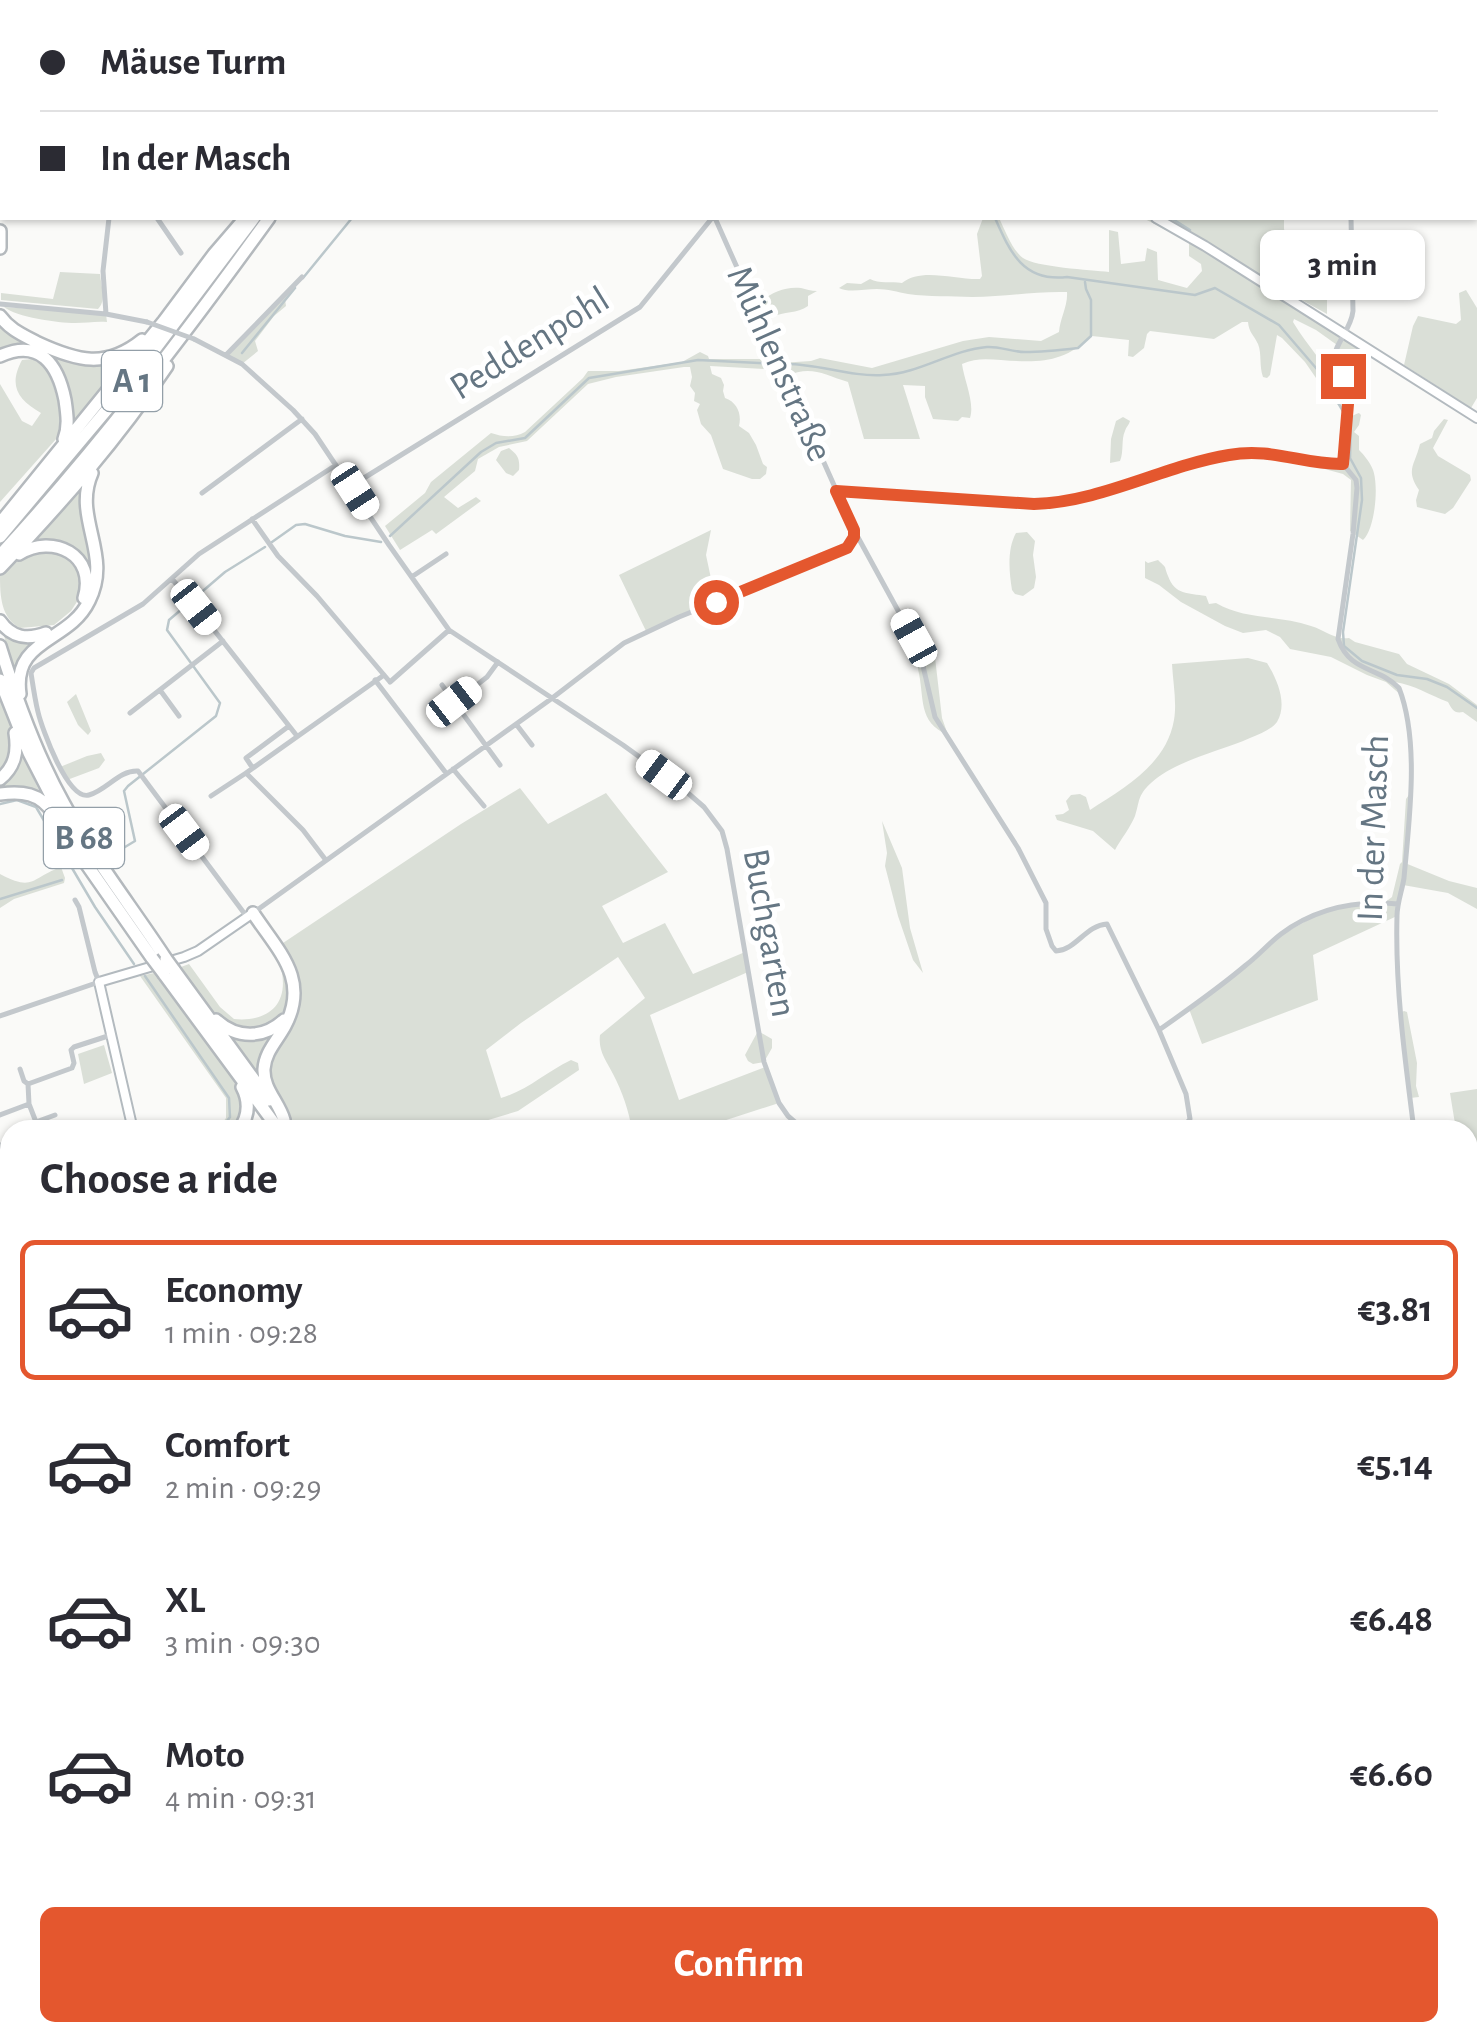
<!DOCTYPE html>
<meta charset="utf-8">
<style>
:root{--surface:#fff;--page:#f2f2f3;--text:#2b2b33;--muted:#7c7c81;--line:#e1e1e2;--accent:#e4572e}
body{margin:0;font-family:"Alegreya Sans",sans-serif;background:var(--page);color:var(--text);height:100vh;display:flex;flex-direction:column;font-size:38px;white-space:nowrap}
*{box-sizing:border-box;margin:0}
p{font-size:32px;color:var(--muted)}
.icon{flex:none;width:55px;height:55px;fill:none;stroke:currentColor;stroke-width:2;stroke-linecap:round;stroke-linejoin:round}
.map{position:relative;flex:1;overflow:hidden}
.drawer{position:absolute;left:0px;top:1120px;width:1478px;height:922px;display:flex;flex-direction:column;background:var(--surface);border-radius:30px 30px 0 0;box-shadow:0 2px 8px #0004}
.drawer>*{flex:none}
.hud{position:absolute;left:0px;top:0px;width:1478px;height:220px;box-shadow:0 2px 8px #0004;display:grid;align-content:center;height:220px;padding:0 40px;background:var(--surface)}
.end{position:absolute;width:45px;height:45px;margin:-22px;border:12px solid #e4572e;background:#fff;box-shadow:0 0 0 5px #fff}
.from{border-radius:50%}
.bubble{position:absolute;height:70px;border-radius:15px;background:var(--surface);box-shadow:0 2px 8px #0004;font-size:32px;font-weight:700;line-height:70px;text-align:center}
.car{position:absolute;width:30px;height:60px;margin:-30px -15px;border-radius:12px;box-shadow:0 0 8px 2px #0007;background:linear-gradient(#fff 24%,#345 0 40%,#fff 0 76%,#345 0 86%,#fff 0)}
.hud b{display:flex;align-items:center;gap:35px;height:95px;font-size:38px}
.hud b+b{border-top:2px solid var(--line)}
.hud i{width:25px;height:25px;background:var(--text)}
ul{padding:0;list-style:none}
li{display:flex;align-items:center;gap:30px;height:140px;margin:0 20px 15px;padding:0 20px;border:5px solid transparent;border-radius:15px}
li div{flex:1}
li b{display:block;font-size:38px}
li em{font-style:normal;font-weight:700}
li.active{border-color:var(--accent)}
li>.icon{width:90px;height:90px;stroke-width:1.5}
h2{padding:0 40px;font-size:45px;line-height:120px}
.button{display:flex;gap:20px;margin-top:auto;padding:20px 40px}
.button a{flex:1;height:115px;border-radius:15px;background:var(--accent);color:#fff;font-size:40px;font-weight:700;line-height:115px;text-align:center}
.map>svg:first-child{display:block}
.green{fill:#dadfd7}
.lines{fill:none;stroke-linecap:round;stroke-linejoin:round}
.stream{stroke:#bbc7cb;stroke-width:2.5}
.secondary-casing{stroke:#b3babf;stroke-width:12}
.highway-casing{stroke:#b4b9bd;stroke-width:16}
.street{stroke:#c3c8cc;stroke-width:5}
.secondary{stroke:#fff;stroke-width:8}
.highway{stroke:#fff;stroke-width:11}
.highway-bridge-casing{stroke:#b4b9bd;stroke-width:16;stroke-linecap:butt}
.street-bridge{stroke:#c3c8cc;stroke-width:5}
.highway-bridge{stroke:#fff;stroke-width:11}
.route{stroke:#e4572e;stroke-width:12}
.labels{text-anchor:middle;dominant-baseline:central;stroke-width:10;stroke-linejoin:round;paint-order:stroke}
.shield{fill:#fff;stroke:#939fa8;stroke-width:2.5}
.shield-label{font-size:35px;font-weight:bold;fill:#657683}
.street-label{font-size:38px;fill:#657683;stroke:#fff}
</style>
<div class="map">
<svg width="1477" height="2041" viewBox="0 0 1477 2041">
<rect width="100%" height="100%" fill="#fafaf8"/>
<path class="green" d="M983 218H999C1005 230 1012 250 1023 258 1035 267 1091 270 1109 272V230L1118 232 1121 264 1145 261 1147 248 1157 252 1158 280 1187 288 1202 271 1201 264 1189 256V242L1143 218H1284V229L1293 254 1292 270 1327 281V314L1191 238 1190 242 1360 349 1359 363 1352 365 1343 375 1333 362 1337 345 1316 330 1294 319 1293 322C1308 347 1328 367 1341 393L1349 392 1353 397 1351 410 1343 409 1337 404 1334 396 1316 378 1305 362 1282 338 1277 335 1270 375 1267 378 1263 377C1259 366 1262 354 1258 344 1254 335 1249 333 1248 322H1242L1214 339 1150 331 1147 334 1144 348 1133 357 1128 356 1129 340 1092 336C1063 363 1039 363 1001 360 987 359 975 358 962 364 964 380 975 403 970 418L962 417 958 421 933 419 925 397V386L903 385 920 439H864L848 382C823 374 811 365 786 376L783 370 710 366 712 374 721 378 724 385 723 391 725 398C737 402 742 414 739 426L749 433 756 445 763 464 767 467 766 474 760 479H752L723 469 711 435 701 424 697 410 700 404 694 401 695 393 690 386 692 377 690 367H684L616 377 588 384 527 441 499 447 478 459 475 471 444 497 458 508 476 497 481 501 436 534 432 530 400 550 385 526 425 493 431 482 491 433C503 437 514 438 525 432L583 378 588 371H619L682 362 700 352 708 356 709 359H761L766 333 754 306C768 295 782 286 801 288 806 289 811 291 817 291L808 296V306C797 314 784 311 772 317L766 333 780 363 811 361 820 358 872 368 963 341 989 337 1041 341 1059 332C1060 318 1068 306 1067 292 1035 291 1004 297 972 297 951 296 929 297 908 294 898 292 887 289 877 289 864 289 849 293 839 288L847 283 861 284 870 279C879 284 891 281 902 283 921 267 956 280 980 279L982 276 977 234Z
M60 272 100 274C101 286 107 300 98 309L1 300V293L53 299Z
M300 282 285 299 286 306 274 316 255 341 258 351 242 364 226 355Z
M1466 290 1477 308V398L1471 408 1404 365 1413 326 1418 316 1456 324 1461 320 1459 293Z
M4 307 106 314 107 322C96 321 86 323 75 323 58 323 16 317 4 307Z
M0 322 67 358 136 348 69 433V413L44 354 0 353Z
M32 359 47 368C54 387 66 418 57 438L0 502V384L22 421 32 426 41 413C18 400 8 386 22 360Z
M1359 413 1361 415 1359 425 1354 432 1359 436V450C1364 455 1370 462 1373 470 1379 486 1375 529 1363 540L1350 531 1351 480 1343 474 1310 465 1309 460 1316 456 1329 459 1331 464H1343L1344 456 1340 453C1338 434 1339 420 1359 413Z
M1123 417 1130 421C1129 425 1126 427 1125 431 1121 439 1124 452 1120 461L1110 463 1111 439 1116 421Z
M1444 419 1448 420 1433 448 1438 456 1470 475 1471 480 1453 508 1445 514 1417 507 1416 500 1419 490C1405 470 1415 465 1420 444L1432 438 1434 431Z
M509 448C518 455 520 459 519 470L513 476 506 473 496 460 501 451Z
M86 478 94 552 90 590 87 568 50 541 32 543Z
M711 530 706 555 716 602 646 631 619 575Z
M1027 532 1035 541 1033 555 1036 577 1034 588 1023 596 1015 594 1012 590C1009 572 1007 549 1016 533Z
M46 548 73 559 84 583 80 597 71 611 54 625 20 628C1 618 0 596 0 576 14 562 26 552 46 548Z
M1158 560C1168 570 1163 563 1168 576 1175 595 1188 593 1206 596L1209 604 1216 603C1245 620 1279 615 1311 626 1325 630 1334 640 1349 638L1355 642 1399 654 1407 664 1449 684 1477 705V722L1463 712C1454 714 1452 709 1448 702 1429 695 1415 685 1395 682L1402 696 1386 682 1367 675 1331 657 1290 649 1280 637 1266 630 1243 633 1225 626 1181 602 1159 585 1145 578V561L1148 563Z
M3 632 47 636 14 672Z
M926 636 933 640 942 718 948 735C917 722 925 698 918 669V661L921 655 914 638Z
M1248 658 1267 663C1277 679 1288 704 1277 722 1271 730 1259 734 1250 738 1221 751 1174 761 1151 783 1137 796 1140 801 1135 816 1130 828 1121 839 1115 850L1093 831 1057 820 1055 815 1063 814 1069 810 1066 801 1071 795 1080 794 1086 797 1090 810C1125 787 1166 765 1174 720 1177 703 1173 682 1172 664Z
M0 693 14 733 15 749 0 776Z
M76 694 91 731 88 735 78 725 67 702Z
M20 749 42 797 0 791V782Z
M101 753 105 760 99 768 67 780 60 767 87 756Z
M520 788 548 824 606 793 668 872 602 906 623 943 665 923 693 974 745 952 748 972 650 1015 679 1100 765 1067 779 1103 717 1123 719 1130H632C629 1111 622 1091 613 1074 606 1060 598 1051 600 1035L645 998 618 957 521 1023 486 1050 501 1098C528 1090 546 1072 571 1060L578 1063 579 1070 518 1111 455 1130H299C287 1114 271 1096 268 1075 267 1063 272 1056 277 1046 302 1000 308 991 280 945L461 824Z
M1411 792 1405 863 1449 881 1477 888V909L1448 893 1403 885 1397 916 1313 955 1318 1000 1202 1044 1189 1009 1278 937 1324 911 1354 904 1384 903 1392 897 1400 864 1402 862 1406 799Z
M882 821 902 868 910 928 923 973 913 960 898 916 885 866 887 853Z
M61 867 65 878 64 883 14 899 0 908V874C34 892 31 878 61 867Z
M274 951C280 961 290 974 291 986 292 1021 254 1040 224 1024 208 1015 192 983 181 967L189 964 220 1007 234 1019C264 1022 288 1008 282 973 281 966 276 958 274 951Z
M154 973 240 1089 244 1113 235 1130H217L226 1118V1098L140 976Z
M1404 1011 1407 1012 1417 1063 1416 1086 1419 1097 1410 1098 1402 1012Z
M278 1029 264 1086 223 1031Z
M758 1031 772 1039V1048L764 1062 753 1064 748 1061 745 1055Z
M104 1045 112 1073 84 1084 78 1054Z
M1477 1089V1258L1468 1263V1130H1456L1450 1093Z
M1468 1651 1477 1680V1885H1468Z
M1469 1937 1477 1939V2041H1407L1414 2033 1468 2032Z
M10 1941V2032H209L222 2041H0V1945Z
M234 2032 303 2033 307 2041H230Z"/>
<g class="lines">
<path class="stream" d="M1013 2 1014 0
M995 218C1010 252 1023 282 1067 277L1195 295 1215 288 1279 325 1322 375 1344 413
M1171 218 1190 230
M303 278 352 218
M242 353 295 288
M784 364C817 363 849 377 883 375 919 374 951 350 987 347 999 346 1012 352 1025 352 1042 352 1061 350 1078 348L1091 336V300L1086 289 1085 282
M1351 416 1350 458 1361 478 1362 500 1343 632 1344 646 1362 661 1397 675 1427 679 1447 687 1477 708
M390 536 481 452 496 443 525 438 589 378 698 360 777 364
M272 542 296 525 305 524 345 536 381 542
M0 804 17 800 36 807 95 907 134 964
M110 856 135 841 124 791 128 786 216 716 220 703 167 630 169 620 225 572 265 547
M0 899 62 880
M145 976 229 1098 230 1117 221 1129
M743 2032 746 2041"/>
<defs>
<path id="secondary" d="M112 0V2
M0 89 2 88
M1156 218 1205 246 1477 418
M133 1130 99 982 184 957 198 951 253 913
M479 2032 485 2041"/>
<path id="highway" d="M23 0V2
M52 2 56 0
M401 2 403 0
M415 2 417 0
M0 153 2 149
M0 202 2 192
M0 248V231
M0 316C10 330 23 335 38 343 77 361 106 369 142 340
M0 356C40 338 58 365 65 400 67 414 69 426 64 439
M0 523 164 321 214 254 245 218
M0 537 131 381 254 218
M19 554C53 533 97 555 84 598
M0 555C98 449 185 334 269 218
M0 568C61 504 118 439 167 366
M0 621C12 638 27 640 46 633
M0 646C17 701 36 754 64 804 93 858 132 907 166 959
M0 680 29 753 85 862 152 958
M20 694C12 638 69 643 89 601 113 554 72 518 92 473
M0 779C15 767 18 752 15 733
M0 794C22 791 40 793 53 813
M253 913C278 951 310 979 285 1026 277 1041 265 1052 264 1069 263 1089 279 1102 284 1120
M174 970 269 1100
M164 974 279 1130
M216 1020C237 1039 263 1039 284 1020
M239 1130C249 1116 250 1102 242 1087
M760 2032 763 2041
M772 2032 774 2041"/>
</defs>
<use href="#secondary" class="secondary-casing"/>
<use href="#highway" class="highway-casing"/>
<path class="street" d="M633 0 634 2
M1333 2 1334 0
M157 218 181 253
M715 218 854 530 919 649 935 717 1018 848 1046 903V929L1052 946 1056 951C1076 950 1086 925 1107 924L1159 1030 1186 1094 1190 1119 1181 1130
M1351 218 1353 311C1351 330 1335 342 1333 362L1343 375 1349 392 1343 464 1356 480 1357 488 1353 534 1338 639C1350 673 1378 666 1399 688 1420 742 1409 821 1404 878 1402 891 1397 903 1397 916 1395 987 1405 1060 1414 1130
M0 304 106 314 147 322
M106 314 103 271 109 218
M194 339 242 364 293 410 315 434 389 545 449 630 623 745 681 787 704 807 722 831 727 849 764 1062 779 1103 788 1116 804 1130
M226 355 302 277
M351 486 640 307 712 218
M836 491 1035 504C1107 502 1173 461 1244 452 1278 448 1310 465 1343 464
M202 493 302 419
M252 519 278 556 317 596 390 682
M413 576 446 554
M172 579 196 607 297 736
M375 680 446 773
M390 682 449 630
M442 685 500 765
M160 690 179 716
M455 702 487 677 498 662
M130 713 223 641
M516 724 532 745
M252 767 246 758 289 726
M453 769 484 806
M246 773 303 830 325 859
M211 796 246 773 384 675
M253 913 551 699 624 643 679 617 838 553 852 543 854 533
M247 917 138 771C119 770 107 790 89 795 68 801 42 729 38 712 35 700 33 686 31 673L34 668 143 604 199 554 336 465
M0 1016 99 982 95 972 79 907 75 900
M1159 1030C1189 1009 1219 988 1246 965 1258 956 1269 943 1281 934 1316 908 1355 900 1398 904
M20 1069 24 1081 28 1084
M29 1104 36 1122 55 1115
M0 1115 29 1104 28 1084 72 1068 74 1063 71 1050 74 1047 111 1035
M0 1145 10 1163
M0 1188 10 1181
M0 1263 10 1256
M0 1353 10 1351
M0 1405 10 1403
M0 1492H10
M0 1529 10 1528
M0 1615H10
M1468 1649 1477 1680
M0 1678 10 1677
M0 1795 10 1797
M0 1832 10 1839
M523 2032 528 2041
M596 2032 599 2041
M1187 2032V2041
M261 2041 262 2032
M622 2041 647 2032
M722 2041 733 2038 739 2040
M875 2041 915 2032
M951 2041 952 2032"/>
<use href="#secondary" class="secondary"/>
<use href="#highway" class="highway"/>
<defs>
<path id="highway-bridge" d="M152 958 164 974
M166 959 174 970"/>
</defs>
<use href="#highway-bridge" class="highway-bridge-casing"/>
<path class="street-bridge" d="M147 322 194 339"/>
<use href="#highway-bridge" class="highway-bridge"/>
</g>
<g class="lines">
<path class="route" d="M716 602 847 548 854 537V530L836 491 1034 504C1102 502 1163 466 1229 455 1272 447 1303 465 1343 464L1349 392 1343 376"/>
</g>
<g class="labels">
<g class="shield">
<rect x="102" y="351" width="60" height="60" rx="8"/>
<rect x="44" y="808" width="80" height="60" rx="8"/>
</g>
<g class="shield-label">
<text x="132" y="381">A 1</text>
<text x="84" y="838">B 68</text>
</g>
<g class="street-label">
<text transform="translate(530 344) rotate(-32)">Peddenpohl</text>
<text transform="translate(779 364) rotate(66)">Mühlenstraße</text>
<text transform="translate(1374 828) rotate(-88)">In der Masch</text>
<text transform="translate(769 933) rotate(80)">Buchgarten</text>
</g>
</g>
</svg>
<i class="end from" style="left:716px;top:602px"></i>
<i class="end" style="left:1343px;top:376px"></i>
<div class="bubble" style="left:1260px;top:230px;width:165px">3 min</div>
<i class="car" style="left:355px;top:491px;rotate:147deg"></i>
<i class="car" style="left:196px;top:607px;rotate:142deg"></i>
<i class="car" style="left:914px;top:638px;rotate:331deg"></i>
<i class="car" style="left:454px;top:702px;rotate:52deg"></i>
<i class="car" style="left:664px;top:775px;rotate:307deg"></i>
<i class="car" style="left:184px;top:832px;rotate:143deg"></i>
<div class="hud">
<b><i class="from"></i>Mäuse Turm</b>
<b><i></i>In der Masch</b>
</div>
<section class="drawer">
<h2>Choose a ride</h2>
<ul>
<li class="active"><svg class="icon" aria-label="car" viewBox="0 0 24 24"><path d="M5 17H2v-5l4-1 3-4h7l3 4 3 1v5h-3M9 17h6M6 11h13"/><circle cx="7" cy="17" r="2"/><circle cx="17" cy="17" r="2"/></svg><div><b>Economy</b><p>1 min · 09:28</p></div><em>€3.81</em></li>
<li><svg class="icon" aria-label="car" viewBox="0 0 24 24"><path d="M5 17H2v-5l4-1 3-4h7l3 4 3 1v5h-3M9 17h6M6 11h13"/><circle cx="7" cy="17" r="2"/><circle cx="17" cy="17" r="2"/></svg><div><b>Comfort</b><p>2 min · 09:29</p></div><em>€5.14</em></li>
<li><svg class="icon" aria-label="car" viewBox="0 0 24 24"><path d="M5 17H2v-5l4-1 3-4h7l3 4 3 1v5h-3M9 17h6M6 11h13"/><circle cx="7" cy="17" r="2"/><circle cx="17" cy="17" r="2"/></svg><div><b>XL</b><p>3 min · 09:30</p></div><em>€6.48</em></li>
<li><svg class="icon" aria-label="car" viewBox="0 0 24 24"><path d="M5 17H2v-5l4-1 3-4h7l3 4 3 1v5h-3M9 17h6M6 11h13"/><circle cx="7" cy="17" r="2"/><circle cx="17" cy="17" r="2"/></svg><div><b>Moto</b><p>4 min · 09:31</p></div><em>€6.60</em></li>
</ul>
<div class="button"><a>Confirm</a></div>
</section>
</div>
